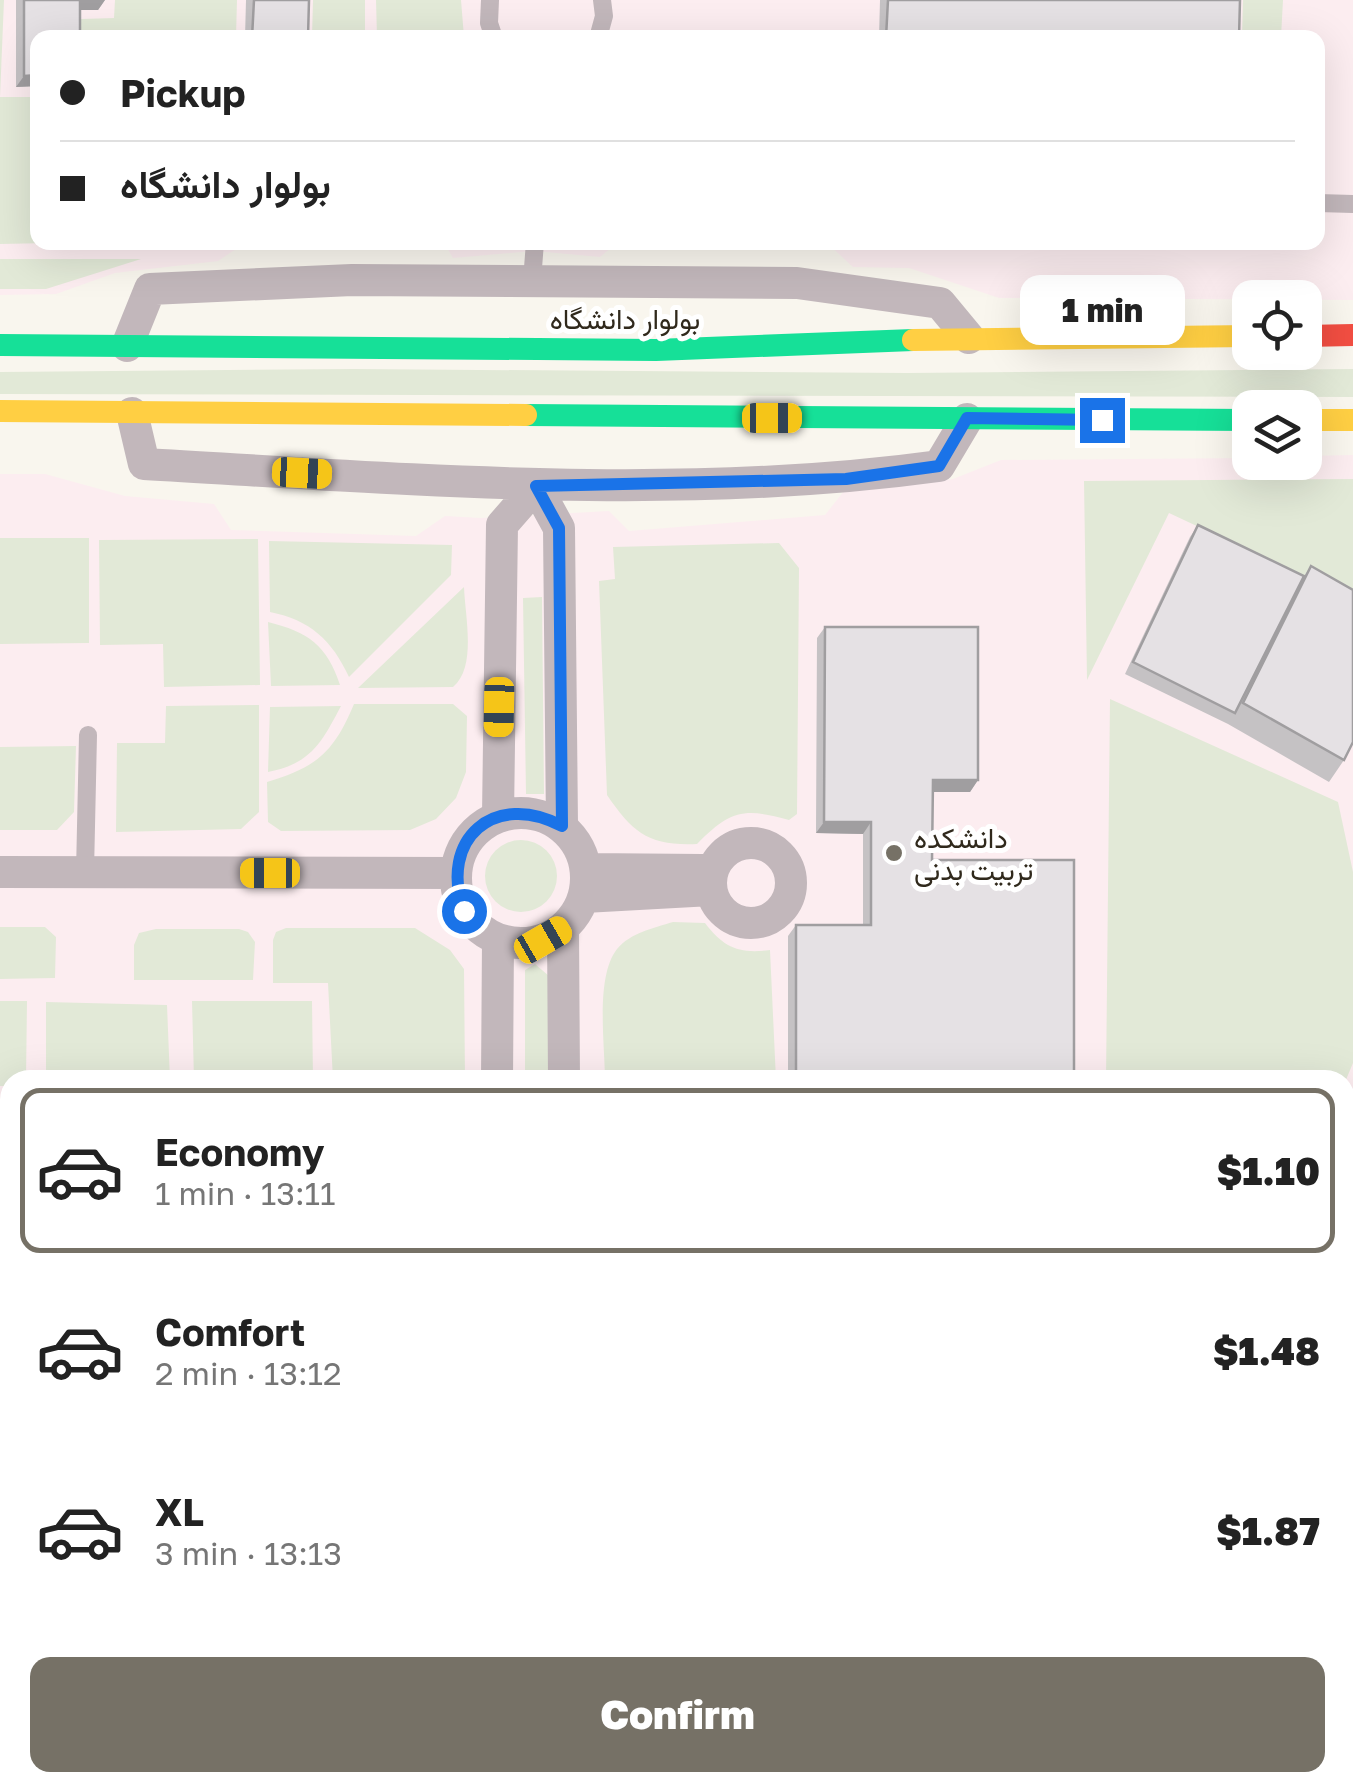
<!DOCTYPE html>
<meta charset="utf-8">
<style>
:root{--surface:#fff;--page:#f6f6f6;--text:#222;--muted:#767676;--line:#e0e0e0;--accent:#767166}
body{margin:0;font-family:"Golos Text",Vazirmatn,sans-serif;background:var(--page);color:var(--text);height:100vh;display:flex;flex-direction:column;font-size:38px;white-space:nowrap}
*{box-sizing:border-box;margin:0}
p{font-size:32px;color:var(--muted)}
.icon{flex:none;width:55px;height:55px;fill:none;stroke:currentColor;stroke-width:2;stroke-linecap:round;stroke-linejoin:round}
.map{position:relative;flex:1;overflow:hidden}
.drawer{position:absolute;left:0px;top:1070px;width:1355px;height:722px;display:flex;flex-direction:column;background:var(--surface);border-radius:30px 30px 0 0;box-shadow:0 10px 40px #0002}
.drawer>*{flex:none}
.banner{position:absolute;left:30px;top:30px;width:1295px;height:220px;border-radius:20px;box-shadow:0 10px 40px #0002;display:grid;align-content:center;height:220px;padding:0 30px;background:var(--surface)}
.fabs{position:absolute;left:1232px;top:280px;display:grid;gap:20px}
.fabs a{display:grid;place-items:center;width:90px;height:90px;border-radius:20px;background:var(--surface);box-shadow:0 10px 40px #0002;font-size:50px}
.end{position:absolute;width:45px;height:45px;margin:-22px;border:12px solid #1a73e8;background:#fff;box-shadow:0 0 0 5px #fff}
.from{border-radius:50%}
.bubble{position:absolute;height:70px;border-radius:20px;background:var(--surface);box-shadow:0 10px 40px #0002;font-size:32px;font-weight:800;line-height:70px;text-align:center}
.car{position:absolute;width:30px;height:60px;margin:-30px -15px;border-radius:12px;box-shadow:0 0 8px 2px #0007;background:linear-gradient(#f5c518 24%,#345 0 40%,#f5c518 0 76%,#345 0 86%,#f5c518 0)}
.banner b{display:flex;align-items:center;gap:35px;height:95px;font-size:38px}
.banner b+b{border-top:2px solid var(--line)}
.banner i{width:25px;height:25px;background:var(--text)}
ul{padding:18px 0 0;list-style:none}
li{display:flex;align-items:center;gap:30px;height:165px;margin:0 20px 15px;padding:0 10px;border:5px solid transparent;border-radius:20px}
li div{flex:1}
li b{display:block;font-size:38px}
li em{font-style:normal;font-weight:800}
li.selected{border-color:var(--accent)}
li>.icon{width:90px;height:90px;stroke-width:1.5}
.button{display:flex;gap:20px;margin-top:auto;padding:20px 30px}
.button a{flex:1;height:115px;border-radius:20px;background:var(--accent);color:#fff;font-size:40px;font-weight:800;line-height:115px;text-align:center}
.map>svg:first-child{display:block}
.education{fill:#fcedf0;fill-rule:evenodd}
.green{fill:#e2e9d7}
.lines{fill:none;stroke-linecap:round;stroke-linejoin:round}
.lane{stroke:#c2b7bb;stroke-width:18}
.street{stroke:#c2b7bb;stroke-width:32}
.fast{stroke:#16e098;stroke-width:22}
.slow{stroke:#ffcf43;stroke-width:22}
.jam{stroke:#f24e42;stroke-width:22}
.wall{fill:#c5c2c4}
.shaded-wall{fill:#a09ea0}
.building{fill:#e5e1e4;stroke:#a09ea0;stroke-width:2.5}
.route{stroke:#1a73e8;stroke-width:12}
.poi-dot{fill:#767166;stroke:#fff;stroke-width:4}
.labels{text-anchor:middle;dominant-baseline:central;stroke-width:10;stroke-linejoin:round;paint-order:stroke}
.street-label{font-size:28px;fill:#30291c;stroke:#fff}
.poi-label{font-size:28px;fill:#30291c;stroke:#fff;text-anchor:start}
</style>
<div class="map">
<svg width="1353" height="1791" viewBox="0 0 1353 1791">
<rect width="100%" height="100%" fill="#f9f6ee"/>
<path class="education" d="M0 0H1353V300L999 298 909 268 853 267 827 243 1318 242V38H38V242L245 243 218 261 115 273 56 294 0 295Z
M444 243H617L600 257 534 251 453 258Z
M1353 455V1791H0V474H45L125 496 214 504 231 530 416 536 445 516 481 518 609 511 629 531 825 515 844 491 953 479 1001 460 1250 458V462H1305V456ZM10 1080H1345V1782H10Z"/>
<path class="green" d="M0 0H4L0 97H37L38 242 50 243 0 244Z
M115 0H237L236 37H81V19L114 18Z
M313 0H365V37H312Z
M376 0H461L464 37H377Z
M1243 0H1283L1281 37H1242Z
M0 259H141L46 289H0Z
M354 369 907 373 1353 369V397L0 394V372Z
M1353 479V599L1169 513 1087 680 1084 481Z
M0 538H89V643L0 644Z
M258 539 260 685 164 687 163 644 100 645 99 540Z
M269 541 452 545 451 575 349 677C332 640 310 620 270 612Z
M779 543 799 568 797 814 789 820C743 807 730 811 697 844 649 846 633 833 607 795L599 581 615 579 613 547Z
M464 587C465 616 477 667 453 687L358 688Z
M542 597 544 794H526L523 598Z
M268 622C308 632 327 645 340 685L271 686Z
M1110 699 1338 802 1353 872V1063L1345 1082 1106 1080Z
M354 704H453L467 716 466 772 456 798 436 819 410 830 281 831 268 822 267 782C317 767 334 752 354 704Z
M259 705V812L241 829 116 832 117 743H165L166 706Z
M341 706C322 742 311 764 268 772L270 707Z
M76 746 74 812 57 830H0V747Z
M485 876a36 36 0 1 1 72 0a36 36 0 1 1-72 0Z
M673 922 705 923C724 948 739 954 770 950L776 1080H605C605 1045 595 977 617 949 630 933 654 928 673 922Z
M0 927H45L56 937 55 978 0 979Z
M286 928H415L450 950 464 969 465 1080H333L328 983H273V940L276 932Z
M156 929H239L248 932 255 942 253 980H134V945L139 933Z
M535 964 549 976 548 1080H525V970Z
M0 1001H27L26 1080H10V1086H0Z
M192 1001H312L313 1080H194Z
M46 1002 167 1005 170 1080H46Z
M10 1105V1303H0V1106Z
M1345 1133 1353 1148V1396L1345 1397Z
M0 1323H10V1449L0 1456Z
M1353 1448V1774H1345V1449Z
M0 1551H10V1703H0Z
M0 1766H10V1782L137 1783 118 1789 0 1790Z
M227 1782H474V1791H217Z
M1005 1782 1003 1791H700L699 1783Z"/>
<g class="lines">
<path class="lane" d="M490 0 489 23 494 38
M598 38 604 16 602 0
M1318 203 1353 204
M532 281 535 242
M85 872 88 735"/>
<path class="street" d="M127 346 150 289 352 280 797 283 940 303 969 338
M132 413 144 464C408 479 676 502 939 466L967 419
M456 878a65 65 0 1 1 130 0a65 65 0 1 1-130 0Z
M498 816 502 525 536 486 559 528 562 826
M711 883a40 40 0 1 1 80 0a40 40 0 1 1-80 0Z
M586 869 702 870
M0 872 456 873
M584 897 711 890
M563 929 564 1080
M497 1080 498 940
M0 1746H10
M159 1791 177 1782
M497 1791V1782"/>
<path class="fast" d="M0 345 656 350 913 340
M526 415 1250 420"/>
<path class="slow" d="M913 340 1250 336
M0 411 526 415
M1305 420H1353"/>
<path class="jam" d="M1305 336 1353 335"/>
</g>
<path class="wall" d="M16 0H105L98 10H80L38 86 16 87Z
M246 0H309L308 38H245Z
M880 0H1240L1239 38H879Z
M1198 525 1304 576 1311 566 1344 760 1329 782 1228 724 1125 674 1190 537Z
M825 627 978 780 970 792H932V860L1074 1080H788V936L796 925H863V834L816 833 817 638Z"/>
<path class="shaded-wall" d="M79 0H105L98 10H73Z
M38 75V86L16 87 24 76Z
M933 780H978L970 792H925Z
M824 822H871L863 834 816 833Z"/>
<path class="building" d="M24 0H80V38H38V75L24 76Z
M254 0H309L308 38H252Z
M888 0H1240L1239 38H886Z
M1198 525 1304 576 1235 713 1133 662Z
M1311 566 1353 590V742L1344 760 1243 703Z
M825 627H978V780H933L932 860H1074V1080H796V925H871V822H824Z"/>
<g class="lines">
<path class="route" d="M464 911C438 839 495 790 562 826L559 528 536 486 846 479 939 466 967 418 1102 420"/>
</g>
<circle class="poi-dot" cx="894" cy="853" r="10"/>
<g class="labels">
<g class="street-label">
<text x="625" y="318">بولوار دانشگاه</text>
</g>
<g class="poi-label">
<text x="914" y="837">دانشکده<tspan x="914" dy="32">تربیت بدنی</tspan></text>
</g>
</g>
</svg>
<div class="fabs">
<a><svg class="icon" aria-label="locate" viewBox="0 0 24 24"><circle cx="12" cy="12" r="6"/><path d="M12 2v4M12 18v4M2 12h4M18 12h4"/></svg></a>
<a><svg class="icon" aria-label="layers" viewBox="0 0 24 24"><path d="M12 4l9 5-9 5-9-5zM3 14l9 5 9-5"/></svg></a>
</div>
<i class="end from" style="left:464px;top:911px"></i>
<i class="end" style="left:1102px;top:420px"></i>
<div class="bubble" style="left:1020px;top:275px;width:165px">1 min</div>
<i class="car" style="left:772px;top:418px;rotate:90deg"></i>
<i class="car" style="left:302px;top:473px;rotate:93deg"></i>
<i class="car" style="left:499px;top:707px;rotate:181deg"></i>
<i class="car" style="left:270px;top:873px;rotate:270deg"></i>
<i class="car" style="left:543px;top:940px;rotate:60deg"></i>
<div class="banner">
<b><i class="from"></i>Pickup</b>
<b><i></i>بولوار دانشگاه</b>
</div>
<section class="drawer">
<ul>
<li class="selected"><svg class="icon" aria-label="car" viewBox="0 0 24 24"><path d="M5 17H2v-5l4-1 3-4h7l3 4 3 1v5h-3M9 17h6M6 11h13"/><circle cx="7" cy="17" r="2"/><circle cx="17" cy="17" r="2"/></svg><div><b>Economy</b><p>1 min · 13:11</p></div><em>$1.10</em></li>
<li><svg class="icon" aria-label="car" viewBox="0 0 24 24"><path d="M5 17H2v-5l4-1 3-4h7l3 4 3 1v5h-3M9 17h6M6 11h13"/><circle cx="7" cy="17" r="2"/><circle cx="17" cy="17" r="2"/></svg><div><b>Comfort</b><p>2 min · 13:12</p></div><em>$1.48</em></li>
<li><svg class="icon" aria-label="car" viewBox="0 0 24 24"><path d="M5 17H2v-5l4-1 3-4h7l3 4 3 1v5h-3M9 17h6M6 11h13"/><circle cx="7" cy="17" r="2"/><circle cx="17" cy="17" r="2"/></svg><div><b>XL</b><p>3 min · 13:13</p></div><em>$1.87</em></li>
</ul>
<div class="button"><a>Confirm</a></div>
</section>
</div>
